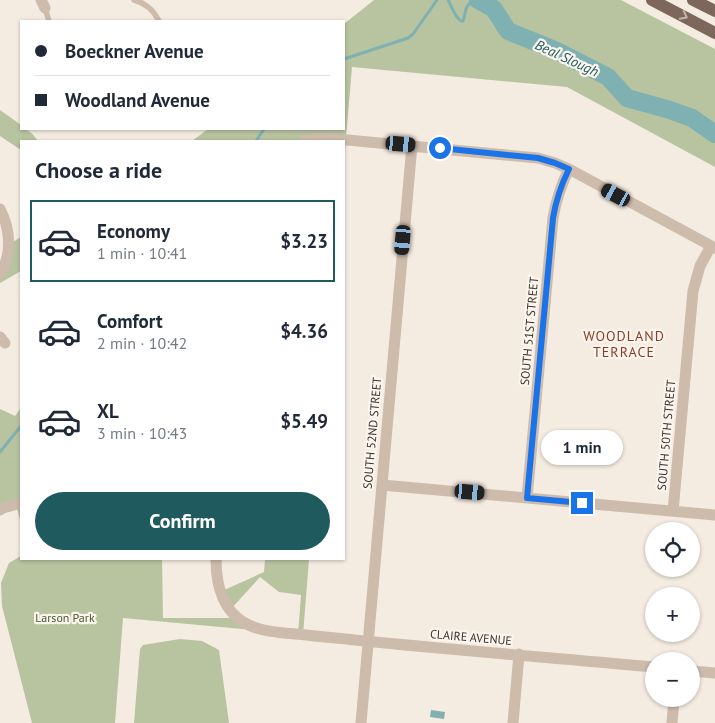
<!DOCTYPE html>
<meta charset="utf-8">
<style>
:root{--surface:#fff;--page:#f2f2f3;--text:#1f2937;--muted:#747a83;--line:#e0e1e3;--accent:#1f5a5e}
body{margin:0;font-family:"PT Sans",sans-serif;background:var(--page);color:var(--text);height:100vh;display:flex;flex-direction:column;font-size:19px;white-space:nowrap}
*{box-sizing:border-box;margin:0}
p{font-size:16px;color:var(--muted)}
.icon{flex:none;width:28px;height:28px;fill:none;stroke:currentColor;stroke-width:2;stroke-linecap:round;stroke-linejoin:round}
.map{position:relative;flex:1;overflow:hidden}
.details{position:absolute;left:20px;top:140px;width:325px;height:420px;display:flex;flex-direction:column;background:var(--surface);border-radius:0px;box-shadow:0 1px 4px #0004}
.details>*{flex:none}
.guide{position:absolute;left:20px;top:20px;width:325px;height:110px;border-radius:0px;box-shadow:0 1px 4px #0004;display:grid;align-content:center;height:110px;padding:0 15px;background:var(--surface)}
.fabs{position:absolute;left:645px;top:522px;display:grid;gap:10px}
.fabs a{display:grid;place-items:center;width:55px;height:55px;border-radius:50%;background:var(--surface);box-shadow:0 1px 4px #0004;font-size:25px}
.end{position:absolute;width:22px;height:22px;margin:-11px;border:6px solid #1a73e8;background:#fff;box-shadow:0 0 0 2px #fff}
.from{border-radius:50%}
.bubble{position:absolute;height:35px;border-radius:18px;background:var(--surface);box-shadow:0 1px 4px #0004;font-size:16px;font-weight:800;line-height:35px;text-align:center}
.car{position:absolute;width:15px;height:30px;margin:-15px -8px;border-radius:6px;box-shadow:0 0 4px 1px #0007;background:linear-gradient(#222 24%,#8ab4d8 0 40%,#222 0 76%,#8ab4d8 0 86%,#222 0)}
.guide b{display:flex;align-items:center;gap:18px;height:48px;font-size:19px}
.guide b+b{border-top:1px solid var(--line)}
.guide i{width:12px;height:12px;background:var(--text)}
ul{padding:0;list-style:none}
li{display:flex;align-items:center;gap:15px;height:82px;margin:0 10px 8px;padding:0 5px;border:2px solid transparent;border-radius:0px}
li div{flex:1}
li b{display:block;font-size:19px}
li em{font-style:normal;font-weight:800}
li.selected{border-color:var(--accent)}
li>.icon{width:45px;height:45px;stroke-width:1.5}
h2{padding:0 15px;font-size:22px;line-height:60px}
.action{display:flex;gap:10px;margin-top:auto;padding:10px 15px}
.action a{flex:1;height:58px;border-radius:30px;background:var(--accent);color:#fff;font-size:20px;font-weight:800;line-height:58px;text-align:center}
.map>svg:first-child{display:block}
.green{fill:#b8c4a0}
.water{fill:#7fb0b2}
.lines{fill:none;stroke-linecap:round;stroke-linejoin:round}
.stream{stroke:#7fb0b2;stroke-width:3}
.river{stroke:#7fb0b2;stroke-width:18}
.service{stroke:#cdbbac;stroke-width:5.5}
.minor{stroke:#cdbbac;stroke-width:11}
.primary{stroke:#7d675c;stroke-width:12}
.oneway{stroke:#c2b5ac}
.route{stroke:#1a73e8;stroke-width:6}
.labels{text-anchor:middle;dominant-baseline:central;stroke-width:4.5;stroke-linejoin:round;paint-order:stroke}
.street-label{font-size:12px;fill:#3b302b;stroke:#fbf5ee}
.park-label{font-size:12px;fill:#4a5a2e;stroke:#fbf5ee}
.water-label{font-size:14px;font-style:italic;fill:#1f5a5e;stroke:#fbf5ee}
.neighbourhood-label{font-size:14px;letter-spacing:1px;fill:#8c3b22;stroke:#fbf5ee}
</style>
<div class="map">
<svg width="715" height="723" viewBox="0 0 715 723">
<rect width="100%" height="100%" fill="#f4ebe1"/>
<path class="green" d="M374 0H621L715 49V167L567 87 352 67 344 161V141H192L208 129H344V24Z
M0 110 21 125V129C30 129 33 135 38 141H21V150L0 136Z
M21 237V271L0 283V274L8 245Z
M21 408V524L16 504 0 510V409L15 416Z
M21 556V559H162L163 618H238L287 633 123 618 115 723H32L2 606 1 583 9 563Z
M265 559H309L303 635H298L301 595 279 592 260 577 230 610 220 592 264 572Z
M180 639 202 641 219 650 229 723H134L140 649 143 645Z"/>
<path class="water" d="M431 710 445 712 444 719 430 717Z"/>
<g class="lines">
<path class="stream" d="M448 0C452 7 454 16 461 21H463C467 10 463 9 473 0
M344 59 408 38 413 34 437 0
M256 141 264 129
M0 452 21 426"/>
<path class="river" d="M478 0 494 9 508 31 555 50 608 77 627 98 670 110 692 118 715 134"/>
<path class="service" d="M134 0C146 3 154 11 159 21
M45 8 49 21"/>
<path class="minor" d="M41 0 45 8
M304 141 320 138 337 139 538 158 555 163 569 169 715 248
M0 209C11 230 12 254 0 274
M0 337 5 343
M382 485 715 515
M527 498 553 218C556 200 561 185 569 169
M0 510 3 508 21 503
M673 511 693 291 700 266 711 246
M216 559C216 583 221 608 243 622 261 633 286 633 306 635 322 637 339 638 355 640 454 650 554 658 654 667
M691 671 715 673
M361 723 412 145
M513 723 519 654
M672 723 674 699"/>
<path class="primary" d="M652 0 715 33
M693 0 715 11"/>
</g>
<defs><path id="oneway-chevron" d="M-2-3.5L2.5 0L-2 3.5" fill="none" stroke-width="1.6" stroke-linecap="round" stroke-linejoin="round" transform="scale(1.25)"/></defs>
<use class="oneway" href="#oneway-chevron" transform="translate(684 16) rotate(27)"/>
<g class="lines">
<path class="route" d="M440 148 538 158 555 163 569 169C561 185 556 200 553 218L527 498 582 503"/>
</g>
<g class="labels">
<g class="street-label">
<text transform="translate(529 331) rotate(-85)">SOUTH 51ST STREET</text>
<text transform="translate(372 433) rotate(-85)">SOUTH 52ND STREET</text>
<text transform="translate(666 435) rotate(-85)">SOUTH 50TH STREET</text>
<text transform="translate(471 637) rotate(5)">CLAIRE AVENUE</text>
</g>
<g class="park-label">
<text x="65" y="617">Larson Park</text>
</g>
<g class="water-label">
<text transform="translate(567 58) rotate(25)">Beal Slough</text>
</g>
<g class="neighbourhood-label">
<text x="624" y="336">WOODLAND<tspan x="624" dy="16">TERRACE</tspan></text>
</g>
</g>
</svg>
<div class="fabs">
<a><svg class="icon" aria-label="locate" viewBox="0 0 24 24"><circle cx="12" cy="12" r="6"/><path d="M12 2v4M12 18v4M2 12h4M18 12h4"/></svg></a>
<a>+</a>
<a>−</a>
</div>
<i class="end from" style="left:440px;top:148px"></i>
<i class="end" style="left:582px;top:503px"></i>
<div class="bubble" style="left:541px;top:430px;width:82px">1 min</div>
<i class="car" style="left:401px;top:144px;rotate:95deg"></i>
<i class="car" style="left:616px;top:195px;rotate:298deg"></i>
<i class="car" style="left:403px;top:240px;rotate:185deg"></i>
<i class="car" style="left:470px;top:492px;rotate:95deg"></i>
<div class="guide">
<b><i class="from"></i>Boeckner Avenue</b>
<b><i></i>Woodland Avenue</b>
</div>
<section class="details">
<h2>Choose a ride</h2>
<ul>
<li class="selected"><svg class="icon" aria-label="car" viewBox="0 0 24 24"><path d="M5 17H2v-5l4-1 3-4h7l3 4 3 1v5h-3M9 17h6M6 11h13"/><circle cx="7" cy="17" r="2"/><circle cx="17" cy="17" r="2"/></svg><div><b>Economy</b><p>1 min · 10:41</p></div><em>$3.23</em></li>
<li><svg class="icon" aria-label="car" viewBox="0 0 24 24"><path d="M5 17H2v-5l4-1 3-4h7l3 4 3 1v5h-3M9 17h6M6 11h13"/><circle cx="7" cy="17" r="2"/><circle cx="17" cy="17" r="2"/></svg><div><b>Comfort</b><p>2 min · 10:42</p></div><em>$4.36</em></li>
<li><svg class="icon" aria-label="car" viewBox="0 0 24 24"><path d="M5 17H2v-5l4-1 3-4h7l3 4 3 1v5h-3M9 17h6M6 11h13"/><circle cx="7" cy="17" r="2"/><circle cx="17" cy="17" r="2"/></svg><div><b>XL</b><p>3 min · 10:43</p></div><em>$5.49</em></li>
</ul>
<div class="action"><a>Confirm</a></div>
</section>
</div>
